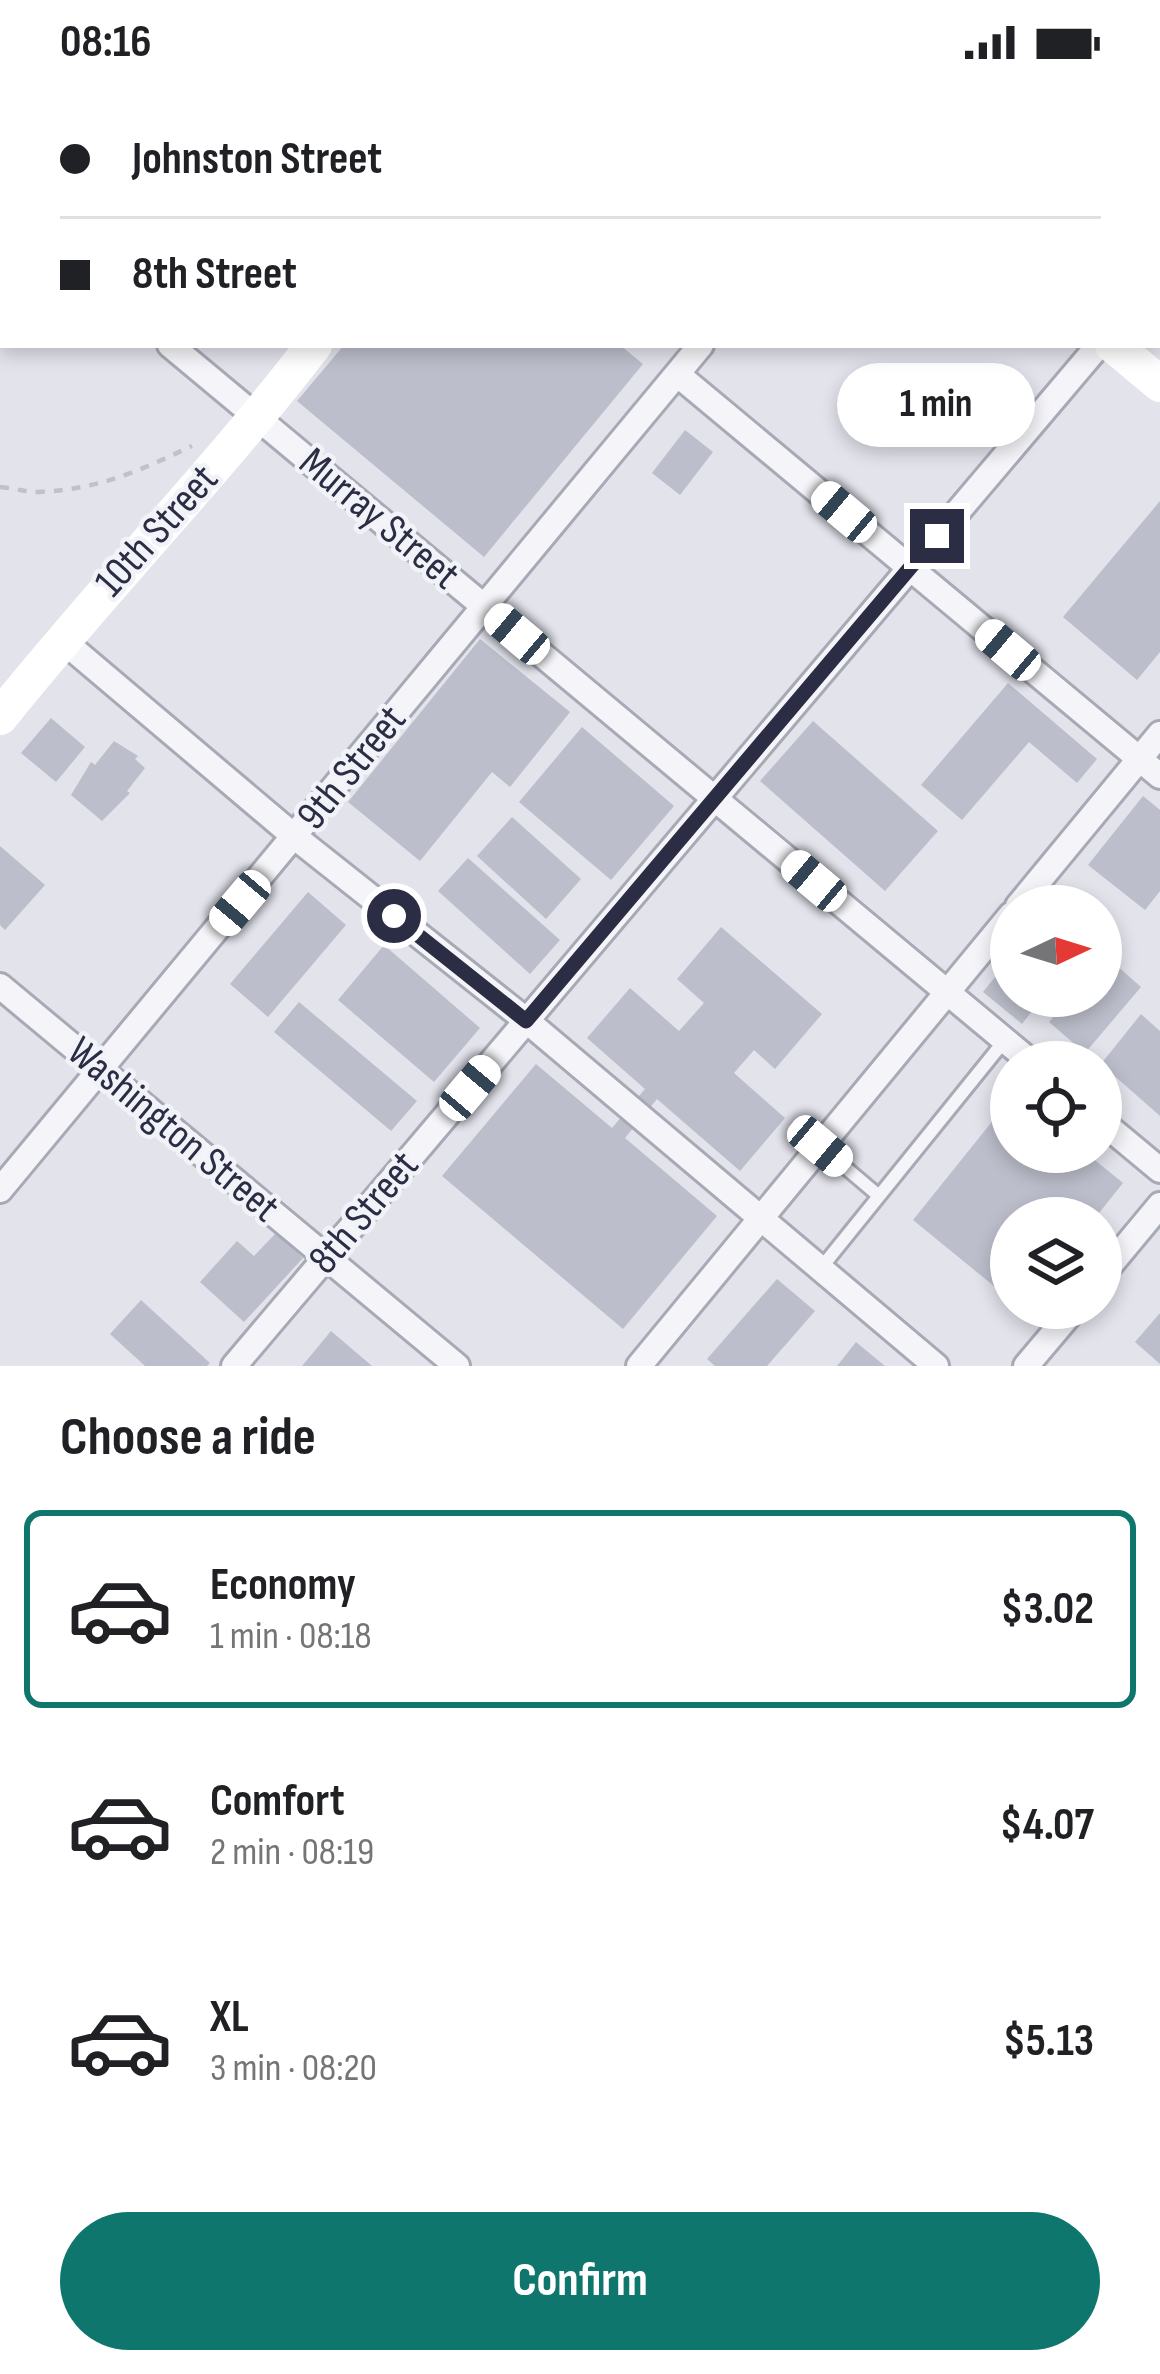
<!DOCTYPE html>
<meta charset="utf-8">
<style>
:root{--surface:#fff;--page:#f6f6f6;--text:#202124;--muted:#757577;--line:#e0e0e0;--accent:#0f766e}
body{margin:0;font-family:"Sofia Sans Condensed",sans-serif;background:var(--page);color:var(--text);height:100vh;display:flex;flex-direction:column;font-size:45px;white-space:nowrap}
*{box-sizing:border-box;margin:0}
p{font-size:39px;color:var(--muted)}
.icon{flex:none;width:66px;height:66px;fill:none;stroke:currentColor;stroke-width:2;stroke-linecap:round;stroke-linejoin:round}
.map{position:relative;height:1282px;overflow:hidden}
.drawer{display:flex;flex-direction:column;background:var(--surface);flex:1}
.drawer>*{flex:none}
.guide{position:absolute;left:0px;top:0px;width:1161px;height:264px;box-shadow:0 6px 18px #0003;display:grid;align-content:center;height:264px;padding:0 60px;background:var(--surface)}
.needle{width:78px;rotate:86deg}
.tools{position:absolute;left:990px;top:801px;display:grid;gap:24px}
.tools a{display:grid;place-items:center;width:132px;height:132px;border-radius:50%;background:var(--surface);box-shadow:0 6px 18px #0003;font-size:60px}
.end{position:absolute;width:54px;height:54px;margin:-27px;border:15px solid #2a2d43;background:#fff;box-shadow:0 0 0 6px #fff}
.from{border-radius:50%}
.bubble{position:absolute;height:84px;border-radius:42px;background:var(--surface);box-shadow:0 6px 18px #0003;font-size:39px;font-weight:700;line-height:84px;text-align:center}
.car{position:absolute;width:36px;height:72px;margin:-36px -18px;border-radius:15px;box-shadow:0 0 9px 3px #0007;background:linear-gradient(#fff 24%,#345 0 40%,#fff 0 76%,#345 0 86%,#fff 0)}
.guide b{display:flex;align-items:center;gap:42px;height:114px;font-size:45px}
.guide b+b{border-top:3px solid var(--line)}
.guide i{width:30px;height:30px;background:var(--text)}
ul{padding:0;list-style:none}
li{display:flex;align-items:center;gap:36px;height:198px;margin:0 24px 18px;padding:0 36px;border:6px solid transparent;border-radius:18px}
li div{flex:1}
li b{display:block;font-size:45px}
li em{font-style:normal;font-weight:700}
li.current{border-color:var(--accent)}
li>.icon{width:108px;height:108px;stroke-width:1.5}
h2{padding:0 60px;font-size:54px;line-height:144px}
.cta{display:flex;gap:24px;margin-top:auto;padding:24px 60px}
.cta a{flex:1;height:138px;border-radius:72px;background:var(--accent);color:#fff;font-size:48px;font-weight:700;line-height:138px;text-align:center}
.status{display:flex;justify-content:space-between;align-items:center;height:84px;padding:0 60px;background:var(--surface);direction:ltr}
.status svg{height:33px;fill:currentColor}
.map>svg:first-child{display:block}
.building{fill:#bcbecb}
.lines{fill:none;stroke-linecap:round;stroke-linejoin:round}
.service-casing{stroke:#a7a9b5;stroke-width:18}
.minor-casing{stroke:#a7a9b5;stroke-width:30}
.motorway-casing{stroke:#898da2;stroke-width:51}
.path{stroke:#c0c1ca;stroke-width:4.5;stroke-dasharray:9 9;stroke-linecap:butt}
.service{stroke:#f5f5f9;stroke-width:12}
.minor{stroke:#f5f5f9;stroke-width:24}
.secondary{stroke:#fff;stroke-width:36}
.motorway{stroke:#fff;stroke-width:45}
.route{stroke:#2a2d43;stroke-width:15}
.labels{text-anchor:middle;dominant-baseline:central;stroke-width:9;stroke-linejoin:round;paint-order:stroke}
.street-label{font-size:42px;fill:#2a2d43;stroke:#f2f3f8}
</style>
<div class="status"><b>08:16</b><svg viewBox="0 0 49 12"><path d="M0 12V9h3v3zM5 12V6h3v6zM10 12V3h3v9zM15 12V0h3v12zM26 1h20v11H26zM47 4h2v5h-2z"/></svg></div>
<div class="map">
<svg width="1160" height="1282" viewBox="0 0 1160 1282">
<rect width="100%" height="100%" fill="#e2e3eb"/>
<path class="building" d="M344 261H620L643 280 484 473 297 317Z
M685 346 713 368 680 411 652 389Z
M1160 417V568L1137 596 1063 533Z
M480 555 570 628 510 703 492 688 420 777 348 718Z
M1008 599 1097 675 1077 699 1029 658 962 736 921 701Z
M51 634 85 663 56 698 21 669Z
M813 637 938 747 885 807 760 697Z
M582 643 674 722 611 796 519 718Z
M114 657 138 672 135 675 145 684 127 707 130 709 102 737 71 711 91 678 95 681Z
M1143 712 1160 726V807L1145 826 1088 781Z
M512 733 581 795 546 835 477 772Z
M0 762 45 801 5 846 0 841Z
M468 774 560 856 530 890 438 807Z
M308 808 346 841 268 933 230 900Z
M721 843 822 930 775 985 754 966 734 989 785 1034 740 1087 657 1015 625 1054 717 1132 623 1245 442 1092 536 980 612 1044 645 1005 587 954 630 904 679 947 704 919 677 895Z
M384 861 480 944 434 998 338 916Z
M1106 872 1141 903 1085 969 1049 938 1071 912H1101V877Z
M1011 873V912H1044L1022 940 983 908Z
M299 918 417 1017 391 1047 274 948Z
M1141 930 1160 947V1032L1101 980Z
M1011 1014V1068H1085L1123 1099 1095 1134H1011V1216L913 1136Z
M276 1149 303 1174 244 1238 200 1198 237 1157 254 1172Z
M777 1195 815 1227 767 1282H715L707 1275Z
M141 1216 210 1279 207 1282H145L110 1250Z
M1160 1229V1280L1135 1258Z
M331 1247 372 1282H302Z
M856 1258 885 1282H837Z"/>
<g class="lines">
<defs>
<path id="service" d="M1024 3 1027 0
M820 1062 879 1112
M821 1184 1005 956"/>
<path id="minor" d="M915 3 918 0
M1158 191 1160 188
M170 261 1031 978
M677 290 1160 692
M61 555 295 753 527 937 936 1282
M1018 822 1160 650
M0 902 457 1282
M1101 1037 1160 1086
M0 1106 701 261
M1101 1192 1160 1121
M234 1282 1099 261
M639 1282 1011 831
M1026 1282 1075 1224"/>
<path id="motorway" d="M175 3 180 0
M294 3 297 0
M0 132 3 130
M0 229 3 227"/>
</defs>
<use href="#service" class="service-casing"/>
<use href="#minor" class="minor-casing"/>
<use href="#motorway" class="motorway-casing"/>
<path class="path" d="M0 403C13 404 25 408 38 408 101 405 136 388 192 362"/>
<use href="#service" class="service"/>
<use href="#minor" class="minor"/>
<path class="secondary" d="M798 0 801 3
M526 3 529 0
M1113 261 1160 300
M0 633C101 506 215 390 314 261"/>
<use href="#motorway" class="motorway"/>
</g>
<g class="lines">
<path class="route" d="M394 832 526 937 937 452"/>
</g>
<g class="labels">
<g class="street-label">
<text transform="translate(379 435) rotate(40)">Murray Street</text>
<text transform="translate(157 447) rotate(-48)">10th Street</text>
<text transform="translate(352 684) rotate(-51)">9th Street</text>
<text transform="translate(173 1046) rotate(40)">Washington Street</text>
<text transform="translate(364 1129) rotate(-50)">8th Street</text>
</g>
</g>
</svg>
<div class="tools">
<a><svg class="needle" viewBox="-14 -14 28 28"><path d="M0-13l5 13h-10z" fill="#e53935"/><path d="M0 13l5-13h-10z" fill="#757577"/></svg></a>
<a><svg class="icon" aria-label="locate" viewBox="0 0 24 24"><circle cx="12" cy="12" r="6"/><path d="M12 2v4M12 18v4M2 12h4M18 12h4"/></svg></a>
<a><svg class="icon" aria-label="layers" viewBox="0 0 24 24"><path d="M12 4l9 5-9 5-9-5zM3 14l9 5 9-5"/></svg></a>
</div>
<i class="end from" style="left:394px;top:832px"></i>
<i class="end" style="left:937px;top:452px"></i>
<div class="bubble" style="left:837px;top:279px;width:198px">1 min</div>
<i class="car" style="left:844px;top:428px;rotate:310deg"></i>
<i class="car" style="left:517px;top:550px;rotate:310deg"></i>
<i class="car" style="left:1008px;top:566px;rotate:310deg"></i>
<i class="car" style="left:814px;top:797px;rotate:310deg"></i>
<i class="car" style="left:240px;top:819px;rotate:220deg"></i>
<i class="car" style="left:470px;top:1004px;rotate:40deg"></i>
<i class="car" style="left:820px;top:1062px;rotate:130deg"></i>
<div class="guide">
<b><i class="from"></i>Johnston Street</b>
<b><i></i>8th Street</b>
</div>
</div>
<section class="drawer">
<h2>Choose a ride</h2>
<ul>
<li class="current"><svg class="icon" aria-label="car" viewBox="0 0 24 24"><path d="M5 17H2v-5l4-1 3-4h7l3 4 3 1v5h-3M9 17h6M6 11h13"/><circle cx="7" cy="17" r="2"/><circle cx="17" cy="17" r="2"/></svg><div><b>Economy</b><p>1 min · 08:18</p></div><em>$3.02</em></li>
<li><svg class="icon" aria-label="car" viewBox="0 0 24 24"><path d="M5 17H2v-5l4-1 3-4h7l3 4 3 1v5h-3M9 17h6M6 11h13"/><circle cx="7" cy="17" r="2"/><circle cx="17" cy="17" r="2"/></svg><div><b>Comfort</b><p>2 min · 08:19</p></div><em>$4.07</em></li>
<li><svg class="icon" aria-label="car" viewBox="0 0 24 24"><path d="M5 17H2v-5l4-1 3-4h7l3 4 3 1v5h-3M9 17h6M6 11h13"/><circle cx="7" cy="17" r="2"/><circle cx="17" cy="17" r="2"/></svg><div><b>XL</b><p>3 min · 08:20</p></div><em>$5.13</em></li>
</ul>
<div class="cta"><a>Confirm</a></div>
</section>
